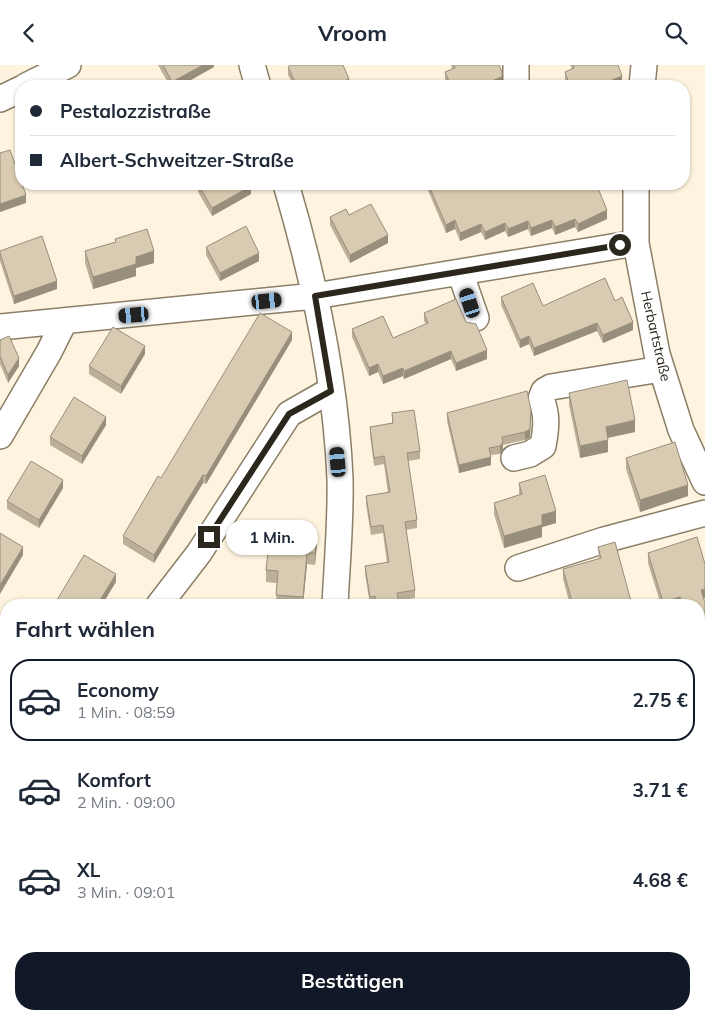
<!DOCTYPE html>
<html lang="de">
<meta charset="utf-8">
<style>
:root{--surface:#fff;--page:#f6f6f7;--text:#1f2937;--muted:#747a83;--line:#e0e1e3;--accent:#111827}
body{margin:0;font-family:Mulish,sans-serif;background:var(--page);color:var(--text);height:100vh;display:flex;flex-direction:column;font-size:19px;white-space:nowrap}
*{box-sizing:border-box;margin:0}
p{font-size:16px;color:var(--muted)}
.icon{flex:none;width:28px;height:28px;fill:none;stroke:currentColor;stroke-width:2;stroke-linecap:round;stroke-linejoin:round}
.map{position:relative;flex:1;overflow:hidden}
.drawer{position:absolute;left:0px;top:534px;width:705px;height:421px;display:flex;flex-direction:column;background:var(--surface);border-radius:20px 20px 0 0;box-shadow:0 1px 4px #0004}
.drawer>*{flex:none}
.banner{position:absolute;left:15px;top:15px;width:675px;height:110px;border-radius:20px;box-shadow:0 1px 4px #0004;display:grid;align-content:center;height:110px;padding:0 15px;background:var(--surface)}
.end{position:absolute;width:22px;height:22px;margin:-11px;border:6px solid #2c271d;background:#fff;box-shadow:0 0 0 2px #fff}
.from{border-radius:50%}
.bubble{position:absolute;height:35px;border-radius:18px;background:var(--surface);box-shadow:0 1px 4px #0004;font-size:16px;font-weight:700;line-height:35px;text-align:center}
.car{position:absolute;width:15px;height:30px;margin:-15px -8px;border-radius:6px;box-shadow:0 0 4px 1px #0007;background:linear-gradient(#222 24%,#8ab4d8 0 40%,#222 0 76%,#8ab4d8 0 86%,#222 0)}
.banner b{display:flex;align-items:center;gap:18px;height:48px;font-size:19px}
.banner b+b{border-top:1px solid var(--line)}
.banner i{width:12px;height:12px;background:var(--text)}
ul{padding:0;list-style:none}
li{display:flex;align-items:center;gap:15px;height:82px;margin:0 10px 8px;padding:0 5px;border:2px solid transparent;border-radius:20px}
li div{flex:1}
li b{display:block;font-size:19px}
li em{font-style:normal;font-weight:700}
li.active{border-color:var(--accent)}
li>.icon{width:45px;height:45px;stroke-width:1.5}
h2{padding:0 15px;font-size:22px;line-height:60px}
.primary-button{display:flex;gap:10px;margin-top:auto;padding:10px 15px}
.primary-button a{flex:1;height:58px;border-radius:20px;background:var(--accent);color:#fff;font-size:20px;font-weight:700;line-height:58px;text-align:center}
header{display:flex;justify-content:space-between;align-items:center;height:65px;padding:0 15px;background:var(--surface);font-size:22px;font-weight:700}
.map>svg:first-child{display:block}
.grass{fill:#f4daa7}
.forest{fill:url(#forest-firs)}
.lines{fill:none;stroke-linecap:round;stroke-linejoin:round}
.minor-casing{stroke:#8b7e66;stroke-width:28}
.minor{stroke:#fff;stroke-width:25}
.wall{fill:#bbaf98}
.shaded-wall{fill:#988e7c}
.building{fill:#d9cbb1;stroke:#988e7c}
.route{stroke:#2c271d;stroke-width:6}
.labels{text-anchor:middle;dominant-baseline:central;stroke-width:4.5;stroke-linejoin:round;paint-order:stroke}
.street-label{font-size:14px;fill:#2c271d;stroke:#fff}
</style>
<header><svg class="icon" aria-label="back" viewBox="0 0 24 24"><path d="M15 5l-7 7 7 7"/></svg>Vroom<svg class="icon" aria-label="search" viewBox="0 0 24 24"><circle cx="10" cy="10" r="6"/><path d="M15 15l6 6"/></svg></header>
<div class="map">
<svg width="705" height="954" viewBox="0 0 705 954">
<defs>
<pattern id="forest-firs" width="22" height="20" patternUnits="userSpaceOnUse" patternTransform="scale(1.25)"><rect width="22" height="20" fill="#f4daa7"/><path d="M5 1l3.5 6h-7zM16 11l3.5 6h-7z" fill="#d1bb8f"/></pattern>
</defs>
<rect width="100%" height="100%" fill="#fef3de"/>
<path class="grass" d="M83 949H330L328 954H75Z"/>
<path class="forest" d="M699 790H705V954H353L350 949H699Z"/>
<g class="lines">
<defs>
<path id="minor" d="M252 0 258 21
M26 21 68 0
M516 21V0
M642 21 644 0
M0 34 21 24
M286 119C314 214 336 315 340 414 341 456 337 498 335 540
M636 119V178L657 289 681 365 705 417
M460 207 476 253
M0 262 315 231 636 178
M0 371 49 287 64 257
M514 393 530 389 543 381C546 364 548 350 541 334L544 326 551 322 661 304
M518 503 604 475 705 448
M159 540 199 488 289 349 331 325
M699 632 705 630
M0 713 6 707
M45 954 55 949"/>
</defs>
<use href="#minor" class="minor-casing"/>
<use href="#minor" class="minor"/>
</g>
<path class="wall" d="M158 0H214V2L180 21H170Z
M451 0H499L502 20 499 21H448L445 15V7L452 4Z
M570 0H618L622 19 617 21H567L565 15V7L572 4Z
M288 2 349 21H294L288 10Z
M198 119 251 129 212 151 198 127Z
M427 119H587L589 124 607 154 578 167 575 162 555 170 552 163 531 171 528 164 508 172 505 166 485 175 481 167 460 176 455 164 446 168 427 123Z
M349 150 388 178 350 198 330 160V152Z
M115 174 154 198 136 203V211L93 224 85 198V186L115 177Z
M206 182 259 196 220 216 206 190Z
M0 186 57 224 14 239 0 196Z
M501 232 543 241 615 236 633 265 603 278 597 266 534 291 529 279 520 283 501 240Z
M424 248 466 257 487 294 456 306 451 294 404 314 403 311 383 319 378 307 369 311 352 272V264L393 273 426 259 424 256Z
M0 275 19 301 8 318 0 299Z
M292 275 206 419 203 418 154 498 123 479V471Z
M145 289 121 329 89 309V301Z
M569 328 635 367 608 373V387L580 393 569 340Z
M392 348 420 386V394L408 396 417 455V463L406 465 415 525V533L398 536 399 540H375V539L370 540 365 509V501L387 498 383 468 371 470 366 439V431L388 428 384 399 374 401 370 370V362L392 358Z
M447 348 531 353 530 372 525 375 503 380V385L500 389 491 390V400L459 408 447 356Z
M106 360 82 399 50 380V372Z
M626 393 688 431 640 447 626 404Z
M519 418 556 458 542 462V472L504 483 494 449V438L519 430Z
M63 423 39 463 7 444V436Z
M317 480 315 500 307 499 303 540H276L277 518 266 517V505Z
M598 482 632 540H570L563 514V504L599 494Z
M648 488 705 499V533L704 534 705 605 699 607V540H661L648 498Z
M6 608V645L0 641V618Z
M699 659H705V760L699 761Z"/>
<path class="shaded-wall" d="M203 0H214V2L180 21H172V17Z
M622 11V19L617 21H610V16Z
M502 12V20L499 21H494V15Z
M349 14V21H333Z
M330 17V21H322Z
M251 121V129L212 151V143Z
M26 130V138L0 147V139Z
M607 145V154L578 167V159Z
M575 154V162L555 170V162Z
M455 155V164L446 168V160Z
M552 155V163L531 171V163Z
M528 156V164L508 172V164Z
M505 158V166L485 175V167Z
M481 159V167L460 176V168Z
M388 170V178L350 198V190Z
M154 186V198L136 203V211L93 224V212L136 192Z
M259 188V196L220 216V208Z
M57 216V224L14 239V231Z
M633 257V265L603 278V270Z
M597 258V266L534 291V283Z
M292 267V275L206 419V411Z
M529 271V279L520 283V275Z
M145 281V289L121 329V321Z
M487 285V294L456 306V298Z
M451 286V294L404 314V306Z
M19 293V301L8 318V310Z
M378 299V307L369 311V303Z
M403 303V311L383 319V311Z
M531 345 530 372 525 375V367Z
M106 352V360L82 399V391Z
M635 355V367L606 373V362Z
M608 375V387L580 393V381Z
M503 377V385L500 389V381Z
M491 392V400L459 408V400Z
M203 410V418L154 498V490Z
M63 415V423L39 463V455Z
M688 420V431L640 447V435Z
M556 446V458L542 462V472L504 483V471L542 450Z
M317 468V480L315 500V488Z
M23 482V490L0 529V520Z
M307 488V499L303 540V532Z
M116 509V517L102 540H97Z
M705 524V533L701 534V525Z
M680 532V540H663V537Z
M705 595V605L699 607V597Z
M6 825V833L0 844V836Z"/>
<path class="building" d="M163 0H203L172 17Z
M291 0H343L349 14 333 21H332L330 17 322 21H297L288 2Z
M454 0H499L502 7V12L494 15 496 21H451L445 7 455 3Z
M573 0H618L622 11 610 16 612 21H570L565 7 574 3Z
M10 85 26 130 0 139V88Z
M198 119H250L251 121 212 143Z
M428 119H587L589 124 597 121 607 145 578 159 575 154 555 162 552 155 531 163 528 156 508 164 505 158 485 167 481 159 460 168 455 155 446 160Z
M371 139 388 170 350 190 330 152 346 144 349 150Z
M246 161 259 188 220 208 206 182Z
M147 164 154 186 136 192V199L93 212 85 186 116 177 115 174Z
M42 171 57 216 14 231 0 188V186Z
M605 213 615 236 622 232 633 257 603 270 597 258 534 283 529 271 520 275 501 232 533 218 543 241Z
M456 234 466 257 476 259 487 285 456 298 451 286 404 306 403 303 383 311 378 299 369 303 352 264 383 251 393 273 428 258 424 248Z
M260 248 292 267 206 411 203 410 154 490 123 471 158 411 161 413Z
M113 262 145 281 121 321 89 301Z
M9 271 19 293 8 310 0 291V275Z
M627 315 635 355 606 362 608 375 580 381 569 328Z
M527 326 531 345 530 364 525 367 502 372 503 377 500 381 489 383 491 392 459 400 447 348Z
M74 332 106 352 82 391 50 372Z
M414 345 420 386 407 388 417 455 405 457 415 525 397 528 399 540H376L375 531 370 532 365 501 389 497 383 460 371 462 366 431 390 427 384 391 374 393 370 362 393 358 392 348Z
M675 377 688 420 640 435 626 393Z
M31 396 63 415 39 455 7 436Z
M545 410 556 446 542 450V460L504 471 494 438 522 429 519 418Z
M279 465 317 468 315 488H307L303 532 276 530 278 506 266 505 269 477 278 478Z
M0 468 23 482 0 520Z
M697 472 705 499V524L701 525 705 538V595L699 597V540H682L680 532 663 537 648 488Z
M615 477 632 540H573L563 504 601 493 598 482Z
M84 490 116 509 97 540H54Z
M6 608V637L0 633V618Z
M699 659H705V749L699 750Z
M0 810 6 814V825L0 836Z"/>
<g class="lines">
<path class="route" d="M209 472 289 349 331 326 315 231 620 180"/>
</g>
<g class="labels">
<g class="street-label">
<text transform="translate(656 271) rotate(77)">Herbartstraße</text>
</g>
</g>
</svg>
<i class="end from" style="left:620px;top:180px"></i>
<i class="end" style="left:209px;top:472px"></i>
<div class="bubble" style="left:226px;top:455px;width:92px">1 Min.</div>
<i class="car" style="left:267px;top:236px;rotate:84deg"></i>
<i class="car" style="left:470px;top:238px;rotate:342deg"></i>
<i class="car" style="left:134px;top:250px;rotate:265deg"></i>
<i class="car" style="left:338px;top:397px;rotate:355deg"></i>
<div class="banner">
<b><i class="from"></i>Pestalozzistraße</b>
<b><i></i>Albert-Schweitzer-Straße</b>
</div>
<section class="drawer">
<h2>Fahrt wählen</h2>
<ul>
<li class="active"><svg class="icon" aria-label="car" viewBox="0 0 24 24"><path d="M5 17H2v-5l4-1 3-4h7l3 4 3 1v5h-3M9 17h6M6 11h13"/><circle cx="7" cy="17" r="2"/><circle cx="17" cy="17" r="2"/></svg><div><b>Economy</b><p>1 Min. · 08:59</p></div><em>2.75 €</em></li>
<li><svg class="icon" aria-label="car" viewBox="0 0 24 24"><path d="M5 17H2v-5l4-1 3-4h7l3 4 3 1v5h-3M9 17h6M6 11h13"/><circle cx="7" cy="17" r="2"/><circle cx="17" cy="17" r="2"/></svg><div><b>Komfort</b><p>2 Min. · 09:00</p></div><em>3.71 €</em></li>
<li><svg class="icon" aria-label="car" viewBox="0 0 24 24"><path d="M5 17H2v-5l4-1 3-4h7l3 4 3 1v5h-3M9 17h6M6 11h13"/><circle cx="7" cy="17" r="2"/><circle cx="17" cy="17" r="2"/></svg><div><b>XL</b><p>3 Min. · 09:01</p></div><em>4.68 €</em></li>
</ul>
<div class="primary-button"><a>Bestätigen</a></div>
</section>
</div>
